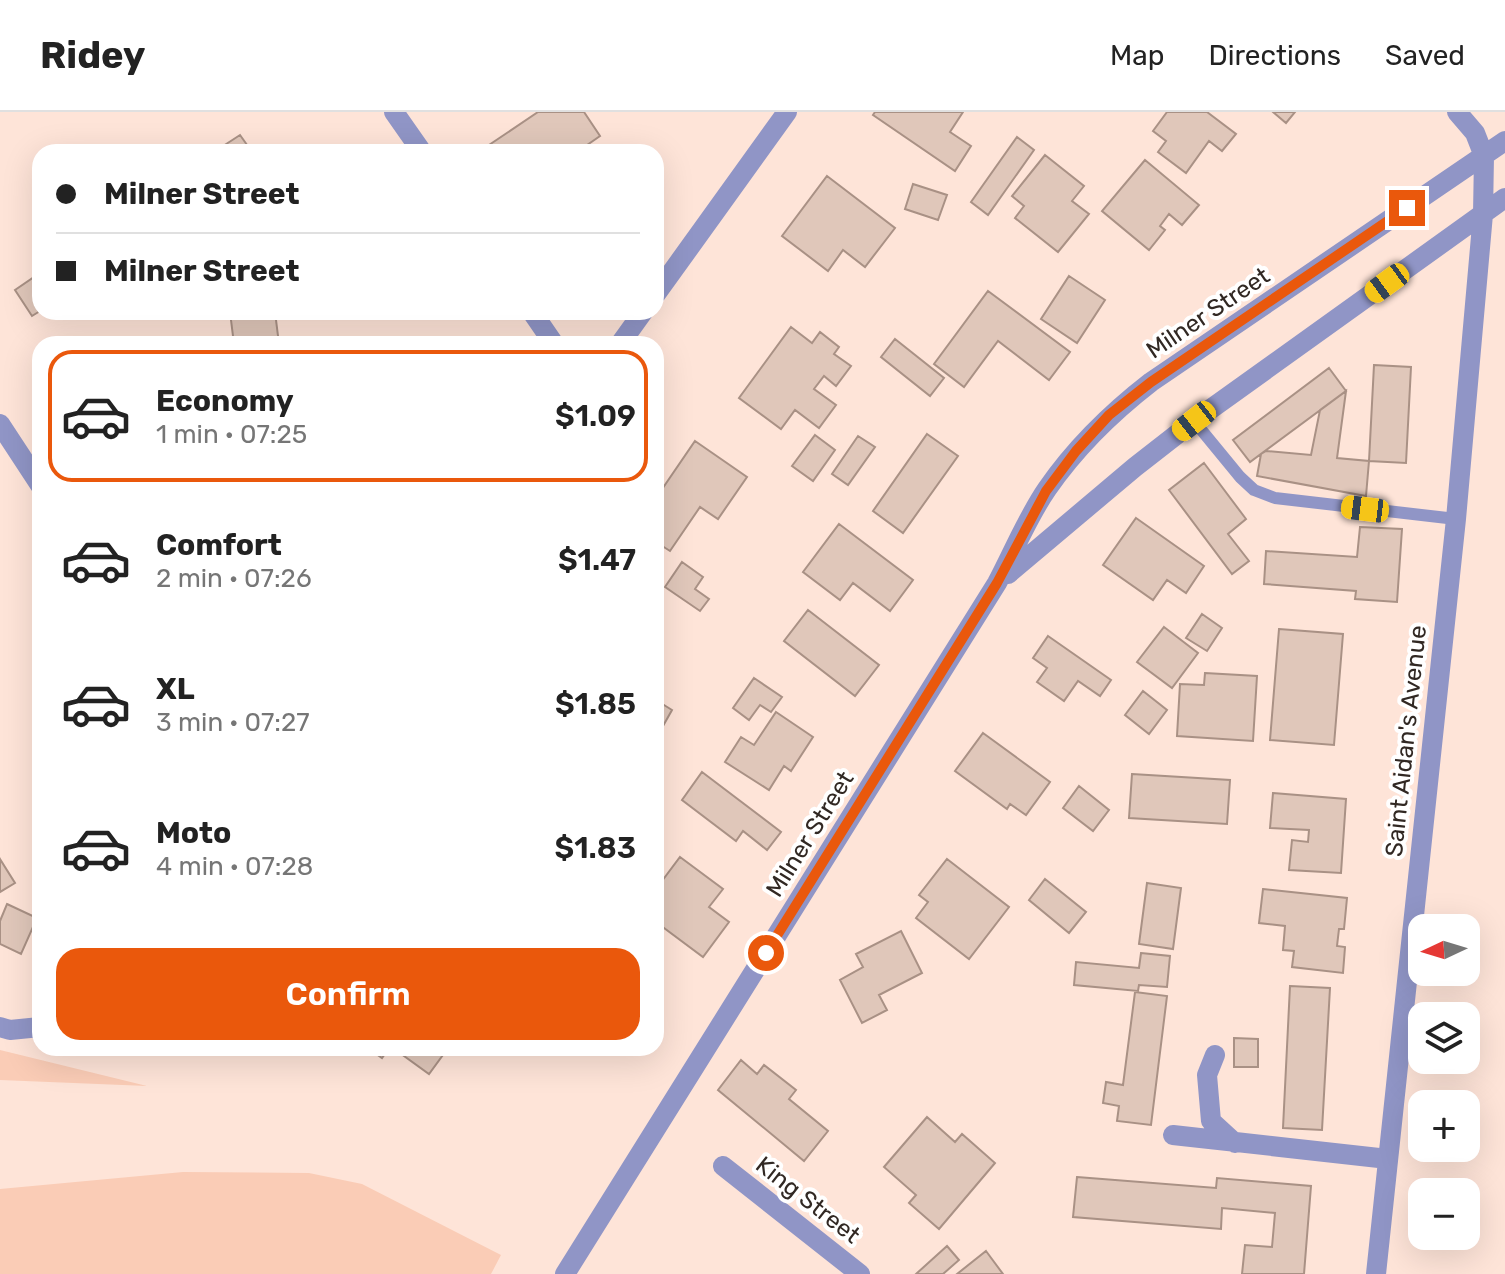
<!DOCTYPE html>
<meta charset="utf-8">
<style>
:root{--surface:#fff;--page:#f6f6f6;--text:#222;--muted:#767676;--line:#e0e0e0;--accent:#ea580c}
body{margin:0;font-family:Rubik,sans-serif;background:var(--page);color:var(--text);height:100vh;display:flex;flex-direction:column;font-size:30px;white-space:nowrap}
*{box-sizing:border-box;margin:0}
p{font-size:26px;color:var(--muted)}
.icon{flex:none;width:44px;height:44px;fill:none;stroke:currentColor;stroke-width:2;stroke-linecap:round;stroke-linejoin:round}
.map{position:relative;flex:1;overflow:hidden}
.panel{position:absolute;left:32px;top:224px;width:632px;height:720px;display:flex;flex-direction:column;background:var(--surface);border-radius:24px;box-shadow:0 8px 32px #0002}
.panel>*{flex:none}
.banner{position:absolute;left:32px;top:32px;width:632px;height:176px;border-radius:24px;box-shadow:0 8px 32px #0002;display:grid;align-content:center;height:176px;padding:0 24px;background:var(--surface)}
.needle{width:52px;rotate:266deg}
.buttons{position:absolute;left:1408px;top:802px;display:grid;gap:16px}
.buttons a{display:grid;place-items:center;width:72px;height:72px;border-radius:16px;background:var(--surface);box-shadow:0 8px 32px #0002;font-size:40px}
.end{position:absolute;width:36px;height:36px;margin:-18px;border:10px solid #ea580c;background:#fff;box-shadow:0 0 0 4px #fff}
.from{border-radius:50%}
.car{position:absolute;width:24px;height:48px;margin:-24px -12px;border-radius:10px;box-shadow:0 0 6px 2px #0007;background:linear-gradient(#f5c518 24%,#345 0 40%,#f5c518 0 76%,#345 0 86%,#f5c518 0)}
.banner b{display:flex;align-items:center;gap:28px;height:76px;font-size:30px}
.banner b+b{border-top:2px solid var(--line)}
.banner i{width:20px;height:20px;background:var(--text)}
ul{padding:14px 0 0;list-style:none}
li{display:flex;align-items:center;gap:24px;height:132px;margin:0 16px 12px;padding:0 8px;border:4px solid transparent;border-radius:24px}
li div{flex:1}
li b{display:block;font-size:30px}
li em{font-style:normal;font-weight:600}
li.current{border-color:var(--accent)}
li>.icon{width:72px;height:72px;stroke-width:1.5}
.button{display:flex;gap:16px;margin-top:auto;padding:16px 24px}
.button a{flex:1;height:92px;border-radius:24px;background:var(--accent);color:#fff;font-size:32px;font-weight:600;line-height:92px;text-align:center}
header{display:flex;align-items:center;gap:48px;box-sizing:border-box;height:112px;padding:0 40px;background:var(--surface);border-bottom:2px solid var(--line)}
header strong{font-size:38px}
nav{display:flex;gap:44px;margin-inline-start:auto;font-size:28px}
.map>svg:first-child{display:block}
.green{fill:#faccb6}
.building{fill:#e0c7ba;stroke:#a99185;stroke-width:2}
.lines{fill:none;stroke-linecap:round;stroke-linejoin:round}
.lane{stroke:#9095c6;stroke-width:12}
.street{stroke:#9095c6;stroke-width:20}
.route{stroke:#ea580c;stroke-width:10}
.labels{text-anchor:middle;dominant-baseline:central;stroke-width:8;stroke-linejoin:round;paint-order:stroke}
.street-label{font-size:24px;fill:#312823;stroke:#fff}
</style>
<header>
<strong>Ridey</strong>
<nav><a>Map</a><a>Directions</a><a>Saved</a></nav>
</header>
<div class="map">
<svg width="1505" height="1162" viewBox="0 0 1505 1162">
<rect width="100%" height="100%" fill="#fee4d8"/>
<path class="green" d="M0 938 147 974 0 968Z
M183 1060 309 1061 362 1072 501 1143 491 1162H0V1077Z"/>
<path class="building" d="M538 0H584L600 24 577 40H489L486 35Z
M875 0H963L950 20 971 34 955 59 873 3Z
M1167 0H1207L1236 22 1222 39 1209 29 1186 61 1158 40 1166 29 1153 19Z
M1273 0H1295L1286 11Z
M240 23 252 40H214Z
M1017 25 1034 38 988 103 971 90Z
M1045 43 1084 74 1072 89 1089 102 1058 140 1015 106 1024 94 1012 84Z
M1145 48 1199 93 1182 113 1169 102 1160 114 1165 118 1149 138 1102 99Z
M827 64 895 116 865 155 843 138 828 159 782 124Z
M913 72 947 83 938 108 905 97Z
M40 161V199L32 204 15 178Z
M1069 164 1105 188 1077 231 1041 207Z
M988 179 1070 240 1049 268 998 229 964 275 934 252Z
M230 200H275L279 232H234Z
M791 215 812 231 820 220 839 235 834 242 851 254 836 274 824 264 814 277 836 293 819 316 795 298 781 317 739 286Z
M895 227 944 266 930 284 881 245Z
M1374 253 1411 255 1406 351 1369 349Z
M1329 256 1346 279 1250 350 1233 328Z
M1346 279 1337 346 1369 349 1366 384 1257 364 1261 342 1266 339 1311 343 1320 298Z
M927 322 958 344 903 421 873 399Z
M815 323 835 338 813 369 792 354Z
M858 324 875 335 848 373 832 362Z
M695 329 747 365 718 407 700 395 670 439 656 430V386Z
M1204 351 1246 407 1228 422 1249 449 1232 462 1169 378Z
M1136 406 1204 454 1186 481 1167 468 1153 488 1103 453Z
M839 412 913 468 890 499 853 471 840 488 803 460Z
M1360 415 1402 417 1397 490 1355 487 1356 479 1264 472 1266 439 1357 445Z
M682 450 703 465 695 477 709 487 700 499 665 475Z
M808 498 879 553 855 584 784 529Z
M1202 502 1222 516 1207 539 1186 526Z
M1164 515 1198 541 1172 576 1137 550Z
M1279 517 1343 522 1334 633 1270 628Z
M1048 524 1111 568 1100 584 1078 569 1064 589 1037 570 1047 556 1033 546Z
M1205 561 1257 564 1253 629 1177 624 1180 572 1204 573Z
M754 566 782 585 771 600 760 593 749 608 733 596Z
M1143 579 1167 598 1149 622 1125 603Z
M656 588 672 598 663 614 656 609Z
M776 600 813 625 791 659 784 654 769 678 725 650 741 625 754 633Z
M983 621 1050 670 1026 703 1010 692 1007 697 955 659Z
M702 660 781 720 767 738 743 719 736 729 682 688Z
M1132 662 1230 668 1227 712 1129 706Z
M1079 674 1109 698 1093 719 1063 696Z
M1273 681 1346 687 1341 761 1289 758 1292 728 1308 730 1309 718 1270 716Z
M680 745 723 777 709 795 729 810 703 845 656 810V777Z
M0 747 15 771 0 780Z
M947 747 1009 795 969 847 916 806 928 790 919 783Z
M1045 767 1086 800 1069 821 1029 788Z
M1147 771 1181 776 1173 837 1139 832Z
M1263 777 1347 786 1344 817H1339L1337 834 1345 835 1343 861 1292 855 1294 839 1283 838 1285 814 1259 811Z
M7 792 37 806 21 842 0 832V809Z
M901 819 922 861 879 883 887 898 862 911 840 868 863 855 856 842Z
M1141 841 1170 844 1167 875 1139 873 1138 879 1074 873 1076 850 1139 856Z
M1290 874 1330 876 1322 1018 1283 1016Z
M1135 880 1167 884 1151 1013 1117 1009 1119 994 1103 991 1106 970 1123 973Z
M1234 926 1258 927V955H1234Z
M368 936H389L382 946Z
M393 936H448L429 962Z
M741 948 757 962 764 953 796 978 789 987 828 1019 804 1049 718 978Z
M927 1005 955 1030 962 1022 995 1051 939 1117 909 1091 916 1083 884 1055Z
M1077 1065 1216 1076 1217 1066 1311 1074 1304 1162H1242L1245 1133 1272 1135 1275 1101 1222 1096 1221 1117 1073 1105Z
M947 1134 959 1148 943 1162H916Z
M986 1139 1003 1162H957Z"/>
<g class="lines">
<path class="lane" d="M1194 309 1240 365 1254 378 1275 386 1456 407"/>
<path class="street" d="M394 0 422 40
M656 182 787 0
M532 200 554 232
M620 232 643 200
M0 312 40 373
M1008 462 1135 355 1194 309 1505 86
M0 915 10 918 40 915
M1215 943 1207 963 1211 1009 1235 1031
M1173 1023 1388 1047
M723 1054 860 1162
M565 1162 997 471C1013 441 1027 406 1047 377 1076 335 1111 301 1151 270L1505 29
M1376 1162 1456 407 1483 102 1484 44 1475 21 1457 0"/>
</g>
<g class="lines">
<path class="route" d="M766 841 997 471 1046 379 1076 339 1109 303 1151 270 1407 96"/>
</g>
<g class="labels">
<g class="street-label">
<text transform="translate(1208 201) rotate(-34)">Milner Street</text>
<text transform="translate(1406 629) rotate(-84)">Saint Aidan's Avenue</text>
<text transform="translate(810 722) rotate(-58)">Milner Street</text>
<text transform="translate(808 1088) rotate(38)">King Street</text>
</g>
</g>
</svg>
<div class="buttons">
<a><svg class="needle" viewBox="-14 -14 28 28"><path d="M0-13l5 13h-10z" fill="#e53935"/><path d="M0 13l5-13h-10z" fill="#767676"/></svg></a>
<a><svg class="icon" aria-label="layers" viewBox="0 0 24 24"><path d="M12 4l9 5-9 5-9-5zM3 14l9 5 9-5"/></svg></a>
<a>+</a>
<a>−</a>
</div>
<i class="end from" style="left:766px;top:841px"></i>
<i class="end" style="left:1407px;top:96px"></i>
<i class="car" style="left:1387px;top:171px;rotate:234deg"></i>
<i class="car" style="left:1194px;top:309px;rotate:232deg"></i>
<i class="car" style="left:1365px;top:397px;rotate:277deg"></i>
<div class="banner">
<b><i class="from"></i>Milner Street</b>
<b><i></i>Milner Street</b>
</div>
<section class="panel">
<ul>
<li class="current"><svg class="icon" aria-label="car" viewBox="0 0 24 24"><path d="M5 17H2v-5l4-1 3-4h7l3 4 3 1v5h-3M9 17h6M6 11h13"/><circle cx="7" cy="17" r="2"/><circle cx="17" cy="17" r="2"/></svg><div><b>Economy</b><p>1 min · 07:25</p></div><em>$1.09</em></li>
<li><svg class="icon" aria-label="car" viewBox="0 0 24 24"><path d="M5 17H2v-5l4-1 3-4h7l3 4 3 1v5h-3M9 17h6M6 11h13"/><circle cx="7" cy="17" r="2"/><circle cx="17" cy="17" r="2"/></svg><div><b>Comfort</b><p>2 min · 07:26</p></div><em>$1.47</em></li>
<li><svg class="icon" aria-label="car" viewBox="0 0 24 24"><path d="M5 17H2v-5l4-1 3-4h7l3 4 3 1v5h-3M9 17h6M6 11h13"/><circle cx="7" cy="17" r="2"/><circle cx="17" cy="17" r="2"/></svg><div><b>XL</b><p>3 min · 07:27</p></div><em>$1.85</em></li>
<li><svg class="icon" aria-label="car" viewBox="0 0 24 24"><path d="M5 17H2v-5l4-1 3-4h7l3 4 3 1v5h-3M9 17h6M6 11h13"/><circle cx="7" cy="17" r="2"/><circle cx="17" cy="17" r="2"/></svg><div><b>Moto</b><p>4 min · 07:28</p></div><em>$1.83</em></li>
</ul>
<div class="button"><a>Confirm</a></div>
</section>
</div>
